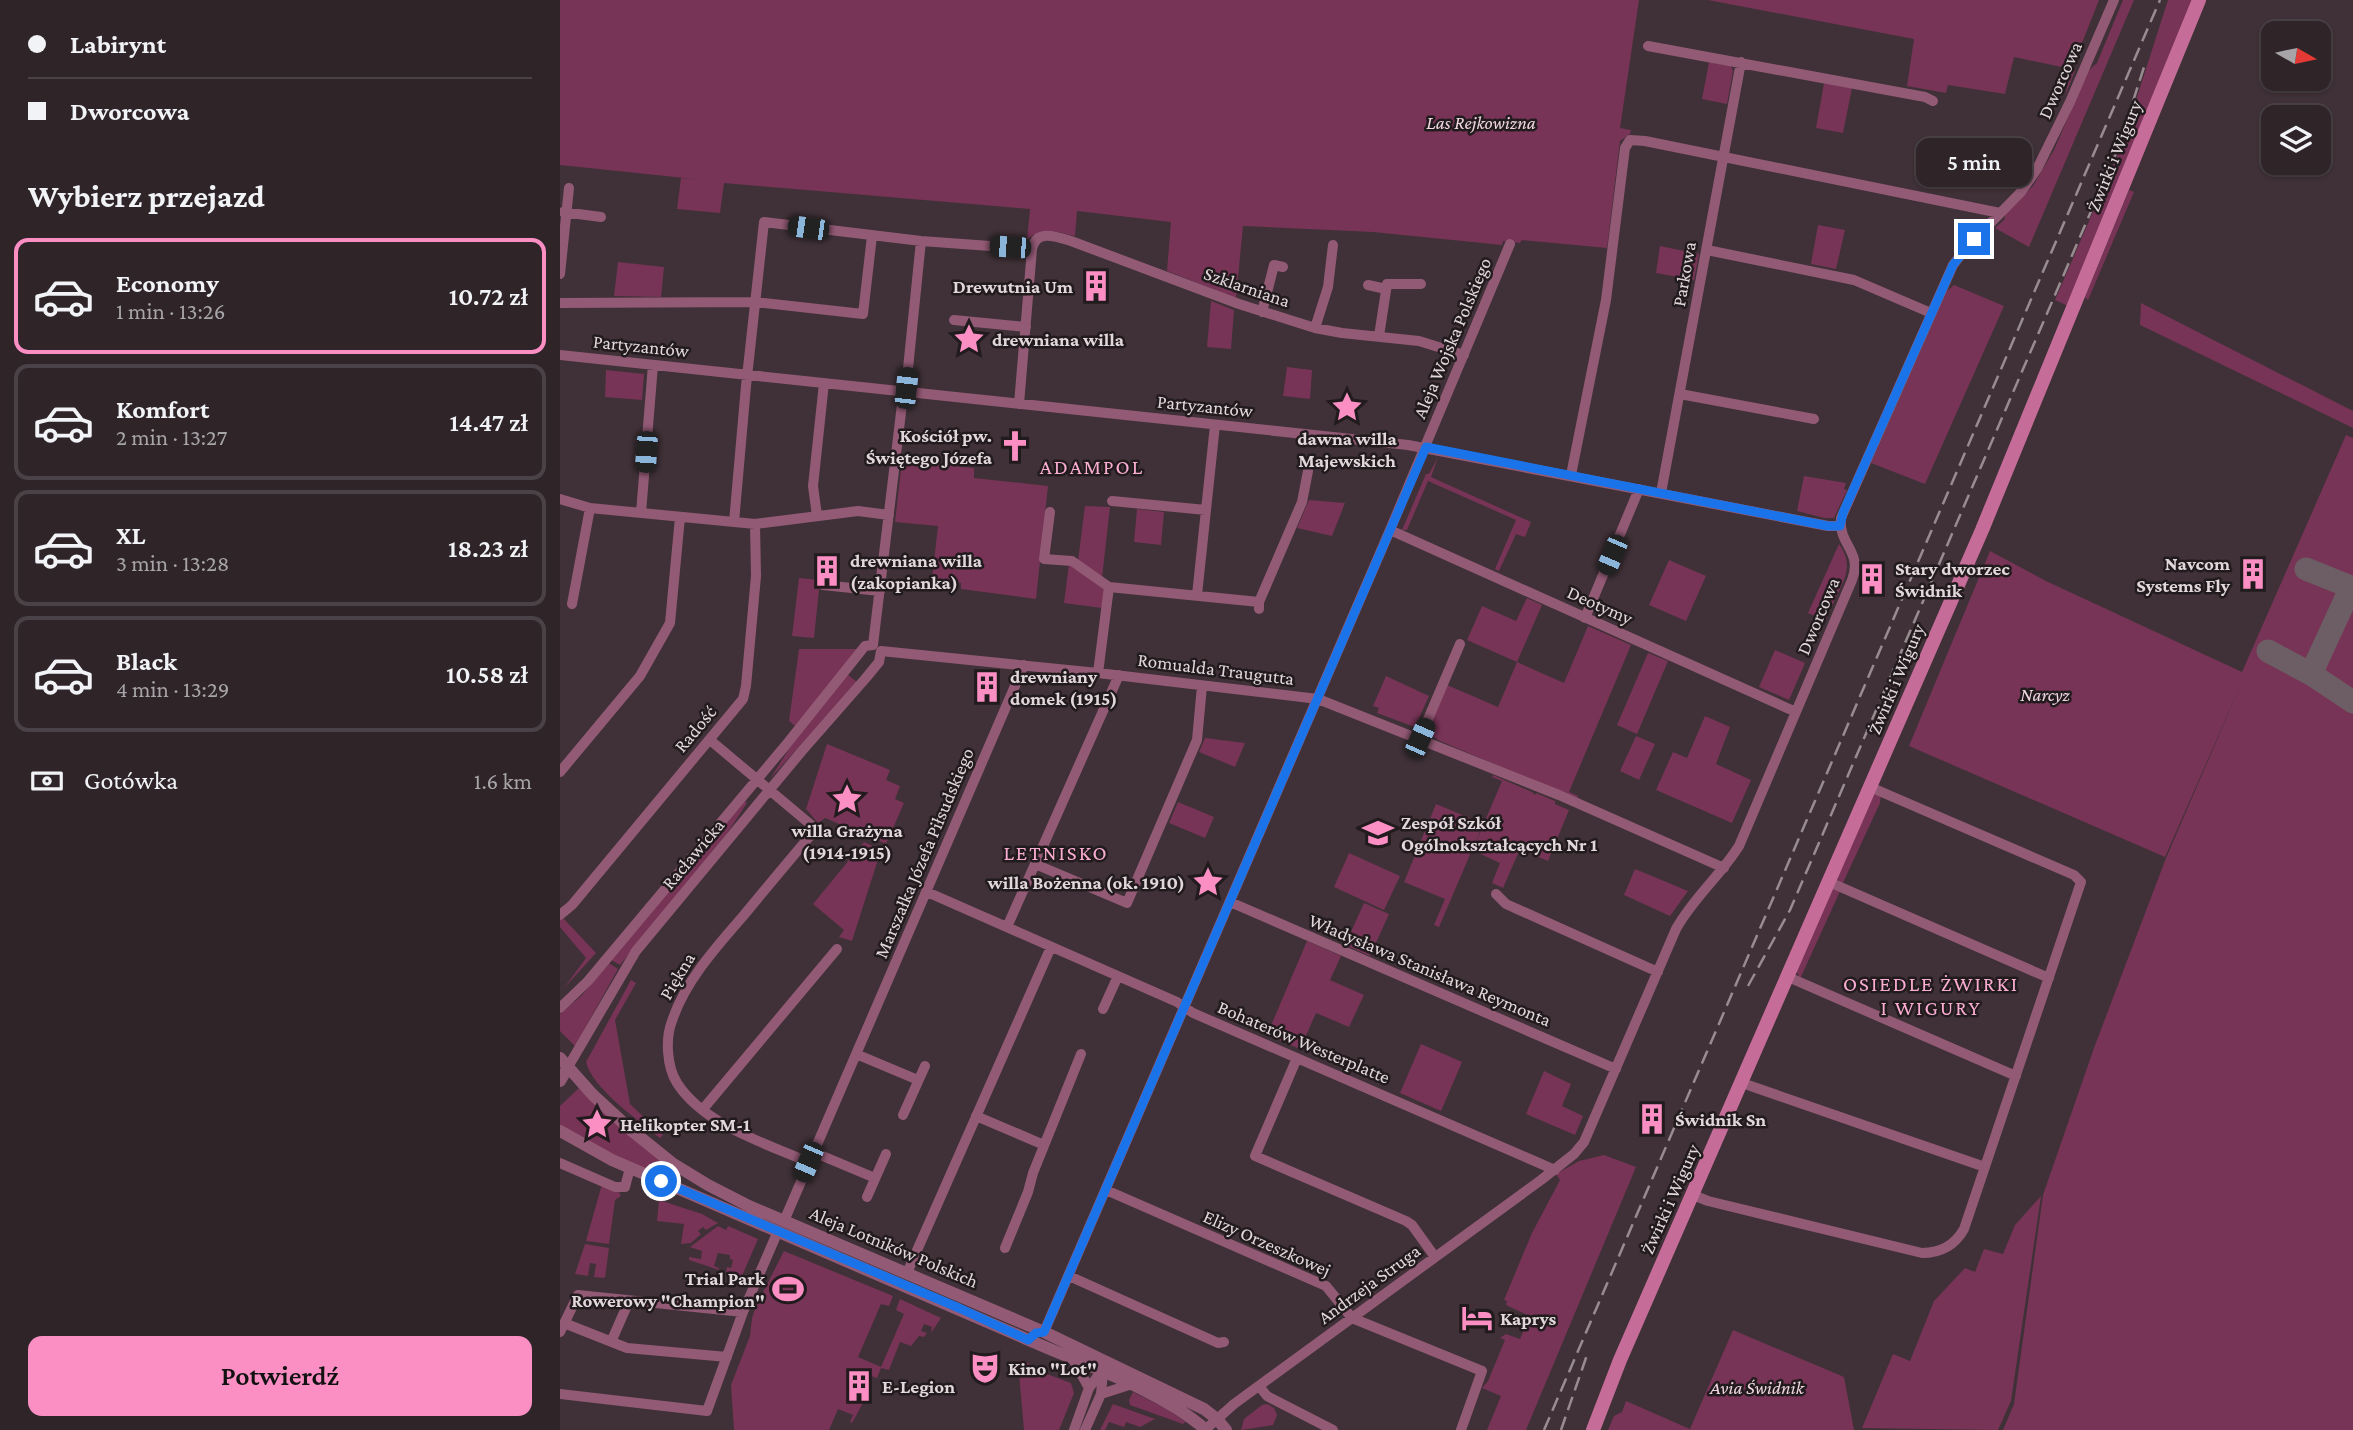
<!DOCTYPE html>
<html lang="pl">
<meta charset="utf-8">
<style>
:root{--surface:#2f2529;--page:#3b3135;--text:#f1f3f6;--muted:#a7a5a8;--line:#4a4246;--accent:#fb8fc4}
body{margin:0;font-family:"Crimson Pro",serif;background:var(--page);color:var(--text);height:100vh;display:flex;flex-direction:column;font-size:26px;white-space:nowrap}
*{box-sizing:border-box;margin:0}
p{font-size:23px;color:var(--muted)}
.icon{flex:none;width:38px;height:38px;fill:none;stroke:currentColor;stroke-width:2;stroke-linecap:round;stroke-linejoin:round}
.map{position:relative;flex:1;overflow:hidden}
.panel{display:flex;flex-direction:column;background:var(--surface);width:560px}
.panel>*{flex:none}
.top-card{display:grid;align-content:center;height:154px;padding:0 28px;background:var(--surface)}
.needle{width:46px;rotate:99deg}
.controls{position:absolute;left:1701px;top:21px;display:grid;gap:14px}
.controls a{display:grid;place-items:center;width:70px;height:70px;border-radius:14px;background:var(--surface);box-shadow:0 2px 5px #0004,0 0 0 2px var(--line);font-size:35px}
.end{position:absolute;width:32px;height:32px;margin:-16px;border:9px solid #1a73e8;background:#fff;box-shadow:0 0 0 4px #fff}
.from{border-radius:50%}
.bubble{position:absolute;height:49px;border-radius:14px;background:var(--surface);box-shadow:0 2px 5px #0004,0 0 0 2px var(--line);font-size:23px;font-weight:600;line-height:49px;text-align:center}
.car{position:absolute;width:21px;height:42px;margin:-21px -10px;border-radius:9px;box-shadow:0 0 5px 2px #0007;background:linear-gradient(#222 24%,#8ab4d8 0 40%,#222 0 76%,#8ab4d8 0 86%,#222 0)}
.top-card b{display:flex;align-items:center;gap:24px;height:66px;font-size:26px}
.top-card b+b{border-top:2px solid var(--line)}
.top-card i{width:18px;height:18px;background:var(--text)}
ul{padding:0;list-style:none}
li{display:flex;align-items:center;gap:21px;height:116px;margin:0 14px 10px;padding:0 14px;border:4px solid var(--line);border-radius:14px}
li div{flex:1}
li b{display:block;font-size:26px}
li em{font-style:normal;font-weight:600}
li.active{border-color:var(--accent)}
li>.icon{width:63px;height:63px;stroke-width:1.5}
h2{padding:0 28px;font-size:32px;line-height:84px}
.pay{display:flex;align-items:center;gap:18px;height:77px;padding:0 28px;font-size:26px}
.pay p{margin-inline-start:auto}
.button{display:flex;gap:14px;margin-top:auto;padding:14px 28px}
.button a{flex:1;height:80px;border-radius:14px;background:var(--accent);color:#111;font-size:28px;font-weight:600;line-height:80px;text-align:center}
main{display:flex;flex:1;min-height:0}
.map>svg:first-child{display:block}
.green{fill:#773456}
.lines{fill:none;stroke-linecap:round;stroke-linejoin:round}
.taxiway{stroke:#6c5e64;stroke-width:23}
.minor{stroke:#935a75;stroke-width:10}
.tertiary{stroke:#935a75;stroke-width:12}
.secondary{stroke:#c66c98;stroke-width:14}
.rail{stroke:#988c91;stroke-width:2.5;stroke-dasharray:14 7;stroke-linecap:butt}
.route{stroke:#1a73e8;stroke-width:9}
.labels{text-anchor:middle;dominant-baseline:central;stroke-width:5;stroke-linejoin:round;paint-order:stroke}
.street-label{font-size:19px;fill:#e2d8dc;stroke:#221b1e}
.park-label{font-size:19px;font-style:italic;fill:#f0d7e1;stroke:#221b1e}
.poi-label{font-size:19px;font-weight:bold;fill:#e2d8dc;stroke:#221b1e;text-anchor:start}
.neighbourhood-label{font-size:21px;letter-spacing:2px;fill:#faadd1;stroke:#221b1e}
</style>
<main>
<section class="panel">
<div class="top-card">
<b><i class="from"></i>Labirynt</b>
<b><i></i>Dworcowa</b>
</div>
<h2>Wybierz przejazd</h2>
<ul>
<li class="active"><svg class="icon" aria-label="car" viewBox="0 0 24 24"><path d="M5 17H2v-5l4-1 3-4h7l3 4 3 1v5h-3M9 17h6M6 11h13"/><circle cx="7" cy="17" r="2"/><circle cx="17" cy="17" r="2"/></svg><div><b>Economy</b><p>1 min · 13:26</p></div><em>10.72 zł</em></li>
<li><svg class="icon" aria-label="car" viewBox="0 0 24 24"><path d="M5 17H2v-5l4-1 3-4h7l3 4 3 1v5h-3M9 17h6M6 11h13"/><circle cx="7" cy="17" r="2"/><circle cx="17" cy="17" r="2"/></svg><div><b>Komfort</b><p>2 min · 13:27</p></div><em>14.47 zł</em></li>
<li><svg class="icon" aria-label="car" viewBox="0 0 24 24"><path d="M5 17H2v-5l4-1 3-4h7l3 4 3 1v5h-3M9 17h6M6 11h13"/><circle cx="7" cy="17" r="2"/><circle cx="17" cy="17" r="2"/></svg><div><b>XL</b><p>3 min · 13:28</p></div><em>18.23 zł</em></li>
<li><svg class="icon" aria-label="car" viewBox="0 0 24 24"><path d="M5 17H2v-5l4-1 3-4h7l3 4 3 1v5h-3M9 17h6M6 11h13"/><circle cx="7" cy="17" r="2"/><circle cx="17" cy="17" r="2"/></svg><div><b>Black</b><p>4 min · 13:29</p></div><em>10.58 zł</em></li>
</ul>
<div class="pay"><svg class="icon" aria-label="cash" viewBox="0 0 24 24"><path d="M3 7h18v10H3z"/><circle cx="12" cy="12" r="2"/></svg>Gotówka<p>1.6 km</p></div>
<div class="button"><a>Potwierdź</a></div>
</section>
<div class="map">
<svg width="1793" height="1430" viewBox="0 0 1793 1430">
<rect width="100%" height="100%" fill="#3f3137"/>
<path class="green" d="M0 0H1079L1060 128 1071 130 1070 134 1060 141 1047 248 962 240 960 243 943 241 942 245 813 232 683 226 676 298 607 271 611 222 517 211 515 236C497 232 482 226 467 240L470 209 164 183 160 213 117 209 121 178 144 180 0 165Z
M1148 0H1539L1512 68 1515 71 1505 96 1511 69 1454 57 1445 94 1388 85 1386 93 1347 86 1354 39Z
M1563 0H1574L1469 247 1435 228 1444 220 1446 212 1473 186 1494 150 1528 71 1537 63Z
M1608 0H1632L1508 306 1495 300 1561 147Z
M1149 62 1171 66 1173 71 1167 104 1142 99Z
M1264 83 1292 88 1283 133 1256 128Z
M1569 190 1574 192 1528 300 1525 297Z
M1258 225 1285 230 1276 269 1251 264Z
M1100 246 1139 254 1134 280 1096 273Z
M58 262 104 267 101 297 54 296Z
M1394 285 1444 306 1365 484 1311 463 1387 291Z
M651 301 674 310 671 349 647 347Z
M1581 303 1793 411V428L1580 325Z
M727 367 752 370 750 399 723 396Z
M46 370 84 374 82 400 45 397Z
M1786 435 1793 438V1430H1443L1454 1404 1483 1195 1534 1048 1606 858 1682 682 1605 857 1349 746 1430 551 1486 581 1682 672Z
M878 457 871 477 971 522 965 537 956 534 939 571 935 569 956 520 868 481 847 530H842L866 474H869Z
M342 461 414 468V478L488 486 476 599 401 589V583L372 579 378 526 335 522Z
M1244 476 1286 483 1284 489 1287 490 1274 518H1264L1237 511Z
M749 500 785 503 772 536 737 528Z
M525 506 550 507 542 578 518 561Z
M577 509 604 512 601 545 574 542Z
M1279 544C1296 567 1282 583 1272 606L1264 603 1259 613 1267 617 1266 621 1248 613Z
M1109 560 1146 576 1126 621 1089 605Z
M509 564 545 589 542 608 504 603Z
M239 578 260 580 254 638 232 636Z
M967 598 982 605 957 662 1004 683 1028 626 1071 645 1009 792 1018 796 1017 799 880 741 868 733V730L887 685 938 707 957 662 907 640 922 606 956 621Z
M239 649H299L235 726 229 721Z
M1215 650 1245 663 1229 700 1199 687Z
M1088 653 1108 661 1077 734 1057 725Z
M287 674 297 682 274 713 245 740 210 779 253 711Z
M826 676 869 696 855 727 817 713 819 708 813 706Z
M1145 716 1170 727 1156 764 1191 780 1172 823 1096 790 1113 752 1127 758Z
M1076 736 1095 744 1079 780 1060 771Z
M645 738 685 743 675 767 639 752Z
M267 744 330 770 326 780 340 786 335 799 344 803 326 844 265 818 258 823 246 809Z
M933 775 972 792 975 795 976 793 995 801V804L1009 810 988 861 960 849 943 888 932 883 940 863 912 850 879 927 874 925 885 899 844 882 876 804 917 821 916 823 922 826 913 849 942 781 932 777Z
M1315 794H1321L1320 803 1282 885 1277 879 1312 796Z
M185 801 187 803 168 832 60 965 51 960Z
M618 802 654 817 645 838 609 823Z
M304 842 321 850 292 941 279 937 284 930 253 904Z
M789 853 840 876 824 910 774 887Z
M1075 869 1128 891 1110 916 1064 895Z
M1272 889H1281L1240 979 1236 970Z
M804 903 829 914 810 956 785 945Z
M0 919H4L36 953 4 988 26 958 0 927Z
M747 941 781 956 770 980 804 995 789 1027 756 1013 740 1049 707 1035Z
M49 963 58 969 15 1046 0 1031V1014L21 996Z
M71 980 76 983 55 1020 70 1104 103 1135 100 1138C79 1121 32 1088 26 1062Z
M861 1044 902 1062 881 1111 840 1093Z
M984 1071 1011 1084 1002 1106 1023 1116 1015 1135 966 1114Z
M19 1088 108 1165 101 1176 48 1153 0 1125V1106Z
M1044 1155 1076 1167 966 1430H927L941 1396 922 1388 928 1381 945 1340 940 1338 946 1334 960 1339 969 1316 946 1305 947 1301 944 1300 972 1233 1000 1180 996 1174 1019 1161Z
M42 1184 58 1190 61 1196 55 1200 49 1244 26 1241Z
M1481 1196 1451 1401 1438 1430 1302 1428 1333 1354 1350 1361 1374 1301 1405 1268 1415 1272 1424 1249 1443 1254 1455 1225Z
M99 1200 142 1214 158 1223 146 1230 143 1227 138 1231 141 1234 131 1243 121 1244 124 1224 97 1221Z
M158 1226 166 1230 168 1226 198 1239 182 1276 166 1272 167 1267 171 1268 173 1260 170 1259V1255L158 1253 154 1266 159 1268V1270L129 1260V1257L141 1259 142 1251 130 1247Z
M25 1244 49 1248 45 1278 34 1277 36 1264 30 1263 28 1276 15 1274Z
M224 1251 333 1296 329 1306 321 1304 298 1357 321 1367 344 1314 336 1310 340 1299 381 1318 371 1333 372 1327 364 1324 361 1331 367 1333 364 1337 359 1336 351 1346 340 1342 329 1370 321 1368 317 1378 292 1370 290 1374 293 1375 287 1391 291 1393 289 1397 303 1403 292 1423 290 1422 293 1415 278 1409 269 1430H174L171 1385 190 1336 192 1318 196 1306Z
M1173 1330 1284 1377 1294 1430H1048L1054 1416 1062 1412 1066 1401 1130 1429Z
M463 1360 484 1373 511 1383 514 1393 499 1430H464L458 1362Z
M573 1392 605 1408 626 1422 623 1424 570 1405 569 1400Z
M553 1404 595 1419 580 1427 566 1422 564 1427 549 1422 545 1430H540Z
M707 1404 714 1408 717 1415 713 1425 681 1430 684 1419 702 1405Z"/>
<g class="lines">
<path class="taxiway" d="M1708 651 1751 674 1791 587 1746 569
M1751 674 1793 702"/>
<path class="minor" d="M1088 46 1365 97 1373 101
M3 212 41 217
M1147 250 1294 280 1371 313
M0 274 9 188
M808 285 826 289
M0 303 195 302 303 314 312 236
M702 312 714 265 723 267
M394 320 466 327
M755 328 768 287 773 245
M819 336 827 284H861
M0 355 848 445 1268 526H1280
M1120 394 1254 419
M459 404 472 249C476 229 495 236 511 241L679 304 755 328 782 333 859 341 904 355
M1011 475 1046 300 1065 148 1070 140 1085 141 1440 213
M1101 493 1181 62
M0 499 30 508 195 524 298 511 329 515
M552 501 646 510
M490 512 484 559 512 561 549 587
M81 513 93 365
M257 516 253 486 264 383
M174 522 186 386 204 222 361 241 472 249
M830 530 1236 712
M263 585 320 591
M637 595 655 425
M699 602 742 502 748 471
M12 604 30 508
M1025 618 1079 489
M313 645 343 396 346 388 361 241
M321 651 538 673 758 699 999 795 1164 868
M538 673 549 587 699 602V609
M860 738 900 644
M150 740 256 829C232 857 208 886 184 915 157 946 125 981 112 1021 105 1039 107 1067 117 1083 144 1125 205 1143 248 1162
M0 772 80 676 110 623 120 517
M475 864 567 903 637 740 642 686
M1269 882 1489 978
M367 892 617 1002 633 1013 995 1170
M936 894 946 904 1098 972
M670 902 1056 1069
M0 915 12 905 183 699 186 686 196 576 195 524
M447 927 559 675
M1228 977 1456 1076
M0 1008 28 981 225 746 305 646 313 645
M543 1009 558 976
M296 1054 358 1080
M737 1058 695 1156 846 1221 852 1225 875 1257
M8 1067 76 951 241 752 305 679 319 662 321 651
M1182 1083 1425 1167
M143 1109 277 949
M343 1115 365 1066
M416 1116 484 1145
M253 1152 315 1178
M0 1163 55 1187H65L70 1168
M546 1190 766 1286 792 1318 922 1371 901 1430
M1133 1195 1148 1201 1362 1253C1380 1253 1395 1245 1404 1229L1521 882 1514 875 1310 787
M307 1197 326 1154
M224 1221 464 665
M445 1248 468 1192 473 1173 521 1054
M347 1273 491 947
M509 1276 658 1343 664 1342
M4 1323 67 1348 167 1357
M0 1332 18 1295 183 1312
M484 1332 830 530 950 244
M51 1342 69 1301
M513 1359 529 1388
M699 1386 707 1396 773 1430
M0 1394 147 1411 183 1312 218 1231
M541 1394 569 1385
M646 1429 674 1404 981 1180 1014 1154 1024 1142 1116 929C1133 898 1160 876 1179 846L1292 580C1303 551 1278 545 1281 518L1393 265 1407 247 1461 192 1477 169 1510 102 1554 0
M514 1430 529 1388 546 1365
M525 1430 541 1394 543 1372"/>
<path class="tertiary" d="M0 1058 33 1095 71 1130 112 1163 148 1185 189 1206 484 1332 644 1409 657 1419 666 1430
M0 1081 8 1067
M0 1131 52 1160C189 1219 326 1277 462 1337 517 1362 602 1390 646 1430"/>
<path class="secondary" d="M1033 1430 1060 1360 1422 530 1639 0"/>
<path class="rail" d="M1188 986 1230 910 1557 151 1585 64
M984 1430 1600 0
M1001 1430 1027 1355"/>
</g>
<g class="lines">
<path class="route" d="M101 1181 399 1308 464 1338 468 1340 476 1333 484 1332 866 447 1268 526H1280L1283 513 1393 265 1414 239"/>
</g>
<defs>
<symbol id="building-bare" viewBox="-9 -9 18 18"><path d="M-4-6H4V6H1V3H-1V6H-4ZM-2.5-4.3h1.7v1.8h-1.7ZM.8-4.3h1.7v1.8H.8ZM-2.5-1h1.7V.8h-1.7ZM.8-1h1.7V.8H.8Z" fill="#fb8fc4" stroke="#221b1e" stroke-width="2.5" paint-order="stroke"/></symbol>
<symbol id="sight-bare" viewBox="-9 -9 18 18"><path d="M0-6L1.8-2.2L6-1.7L2.9 1.2L3.7 5.4L0 3.3L-3.7 5.4L-2.9 1.2L-6-1.7L-1.8-2.2Z" fill="#fb8fc4" stroke="#221b1e" stroke-width="2.5" paint-order="stroke"/></symbol>
<symbol id="church-bare" viewBox="-9 -9 18 18"><path d="M-1.2-6h2.4v3.5h3.3v2.4h-3.3V6h-2.4V-.1h-3.3v-2.4h3.3Z" fill="#fb8fc4" stroke="#221b1e" stroke-width="2.5" paint-order="stroke"/></symbol>
<symbol id="school-bare" viewBox="-9 -9 18 18"><path d="M0-5L7-2L0 1L-7-2ZM-4 1L0 2.5L4 1V4Q0 6-4 4Z" fill="#fb8fc4" stroke="#221b1e" stroke-width="2.5" paint-order="stroke"/></symbol>
<symbol id="stadium-bare" viewBox="-9 -9 18 18"><path d="M0-5a6.5 5 0 1 0 0 10a6.5 5 0 1 0 0-10ZM-3.5-1.8h7v3.6h-7Z" fill="#fb8fc4" stroke="#221b1e" stroke-width="2.5" paint-order="stroke"/></symbol>
<symbol id="hotel-bare" viewBox="-9 -9 18 18"><path d="M-6-4.5h1.5V1H6V5H4.5V3h-9V5H-6ZM-4 0a1.8 1.8 0 1 1 3.6 0ZM.5 0V-2.5h3Q6-2.5 6 0Z" fill="#fb8fc4" stroke="#221b1e" stroke-width="2.5" paint-order="stroke"/></symbol>
<symbol id="theatre-bare" viewBox="-9 -9 18 18"><path d="M-5-5.5Q0-4 5-5.5V0Q5 5 0 6Q-5 5-5 0ZM-3.3-2.5H-1v1.5H-3.3ZM1-2.5H3.3v1.5H1ZM-2.8 1Q0 5.5 2.8 1Z" fill="#fb8fc4" stroke="#221b1e" stroke-width="2.5" paint-order="stroke"/></symbol>
</defs>
<g fill-rule="evenodd">
<use href="#building-bare" x="514" y="264" width="44" height="44"/>
<use href="#sight-bare" x="387" y="317" width="44" height="44"/>
<use href="#sight-bare" x="765" y="385" width="44" height="44"/>
<use href="#church-bare" x="433" y="424" width="44" height="44"/>
<use href="#building-bare" x="245" y="549" width="44" height="44"/>
<use href="#building-bare" x="1671" y="552" width="44" height="44"/>
<use href="#building-bare" x="1290" y="557" width="44" height="44"/>
<use href="#building-bare" x="405" y="665" width="44" height="44"/>
<use href="#sight-bare" x="265" y="777" width="44" height="44"/>
<use href="#school-bare" x="796" y="811" width="44" height="44"/>
<use href="#sight-bare" x="626" y="860" width="44" height="44"/>
<use href="#building-bare" x="1070" y="1097" width="44" height="44"/>
<use href="#sight-bare" x="15" y="1102" width="44" height="44"/>
<use href="#stadium-bare" x="206" y="1267" width="44" height="44"/>
<use href="#hotel-bare" x="895" y="1296" width="44" height="44"/>
<use href="#theatre-bare" x="403" y="1346" width="44" height="44"/>
<use href="#building-bare" x="277" y="1364" width="44" height="44"/>
</g>
<g class="labels">
<g class="street-label">
<text transform="translate(1500 80) rotate(-66)">Dworcowa</text>
<text transform="translate(1554 156) rotate(-68)">Żwirki i Wigury</text>
<text transform="translate(1124 274) rotate(-80)">Parkowa</text>
<text transform="translate(687 287) rotate(19)">Szklarniana</text>
<text transform="translate(892 338) rotate(-67)">Aleja Wojska Polskiego</text>
<text transform="translate(81 346) rotate(6)">Partyzantów</text>
<text transform="translate(645 406) rotate(6)">Partyzantów</text>
<text transform="translate(1040 605) rotate(24)">Deotymy</text>
<text transform="translate(1258 616) rotate(-67)">Dworcowa</text>
<text transform="translate(656 669) rotate(7)">Romualda Traugutta</text>
<text transform="translate(1336 679) rotate(-67)">Żwirki i Wigury</text>
<text transform="translate(135 729) rotate(-50)">Radość</text>
<text transform="translate(364 853) rotate(-67)">Marszałka Józefa Piłsudskiego</text>
<text transform="translate(133 854) rotate(-50)">Racławicka</text>
<text transform="translate(870 970) rotate(23)">Władysława Stanisława Reymonta</text>
<text transform="translate(117 976) rotate(-59)">Piękna</text>
<text transform="translate(744 1042) rotate(23)">Bohaterów Westerplatte</text>
<text transform="translate(1110 1199) rotate(-66)">Żwirki i Wigury</text>
<text transform="translate(707 1243) rotate(24)">Elizy Orzeszkowej</text>
<text transform="translate(334 1247) rotate(23)">Aleja Lotników Polskich</text>
<text transform="translate(809 1284) rotate(-36)">Andrzeja Struga</text>
</g>
<g class="park-label">
<text x="921" y="122">Las Rejkowizna</text>
<text x="1485" y="694">Narcyz</text>
<text x="1197" y="1387">Avia Świdnik</text>
</g>
<g class="poi-label">
<text x="513" y="286" text-anchor="end">Drewutnia Um</text>
<text x="432" y="339">drewniana willa</text>
<text x="432" y="435" text-anchor="end">Kościół pw.<tspan x="432" dy="22">Świętego Józefa</tspan></text>
<text x="787" y="438" text-anchor="middle">dawna willa<tspan x="787" dy="22">Majewskich</tspan></text>
<text x="290" y="560">drewniana willa<tspan x="290" dy="22">(zakopianka)</tspan></text>
<text x="1670" y="563" text-anchor="end">Navcom<tspan x="1670" dy="22">Systems Fly</tspan></text>
<text x="1335" y="568">Stary dworzec<tspan x="1335" dy="22">Świdnik</tspan></text>
<text x="450" y="676">drewniany<tspan x="450" dy="22">domek (1915)</tspan></text>
<text x="841" y="822">Zespół Szkół<tspan x="841" dy="22">Ogólnokształcących Nr 1</tspan></text>
<text x="287" y="830" text-anchor="middle">willa Grażyna<tspan x="287" dy="22">(1914-1915)</tspan></text>
<text x="625" y="882" text-anchor="end">willa Bożenna (ok. 1910)</text>
<text x="1115" y="1119">Świdnik Sn</text>
<text x="60" y="1124">Helikopter SM-1</text>
<text x="205" y="1278" text-anchor="end">Trial Park<tspan x="205" dy="22">Rowerowy "Champion"</tspan></text>
<text x="940" y="1318">Kaprys</text>
<text x="448" y="1368">Kino "Lot"</text>
<text x="322" y="1386">E-Legion</text>
</g>
<g class="neighbourhood-label">
<text x="532" y="467">ADAMPOL</text>
<text x="496" y="853">LETNISKO</text>
<text x="1371" y="984">OSIEDLE ŻWIRKI<tspan x="1371" dy="24">I WIGURY</tspan></text>
</g>
</g>
</svg>
<div class="controls">
<a><svg class="needle" viewBox="-14 -14 28 28"><path d="M0-13l5 13h-10z" fill="#e53935"/><path d="M0 13l5-13h-10z" fill="#a7a5a8"/></svg></a>
<a><svg class="icon" aria-label="layers" viewBox="0 0 24 24"><path d="M12 4l9 5-9 5-9-5zM3 14l9 5 9-5"/></svg></a>
</div>
<i class="end from" style="left:101px;top:1181px"></i>
<i class="end" style="left:1414px;top:239px"></i>
<div class="bubble" style="left:1356px;top:138px;width:116px">5 min</div>
<i class="car" style="left:248px;top:228px;rotate:278deg"></i>
<i class="car" style="left:450px;top:247px;rotate:274deg"></i>
<i class="car" style="left:346px;top:388px;rotate:6deg"></i>
<i class="car" style="left:86px;top:452px;rotate:184deg"></i>
<i class="car" style="left:1052px;top:555px;rotate:203deg"></i>
<i class="car" style="left:860px;top:738px;rotate:24deg"></i>
<i class="car" style="left:248px;top:1162px;rotate:203deg"></i>
</div>
</main>
